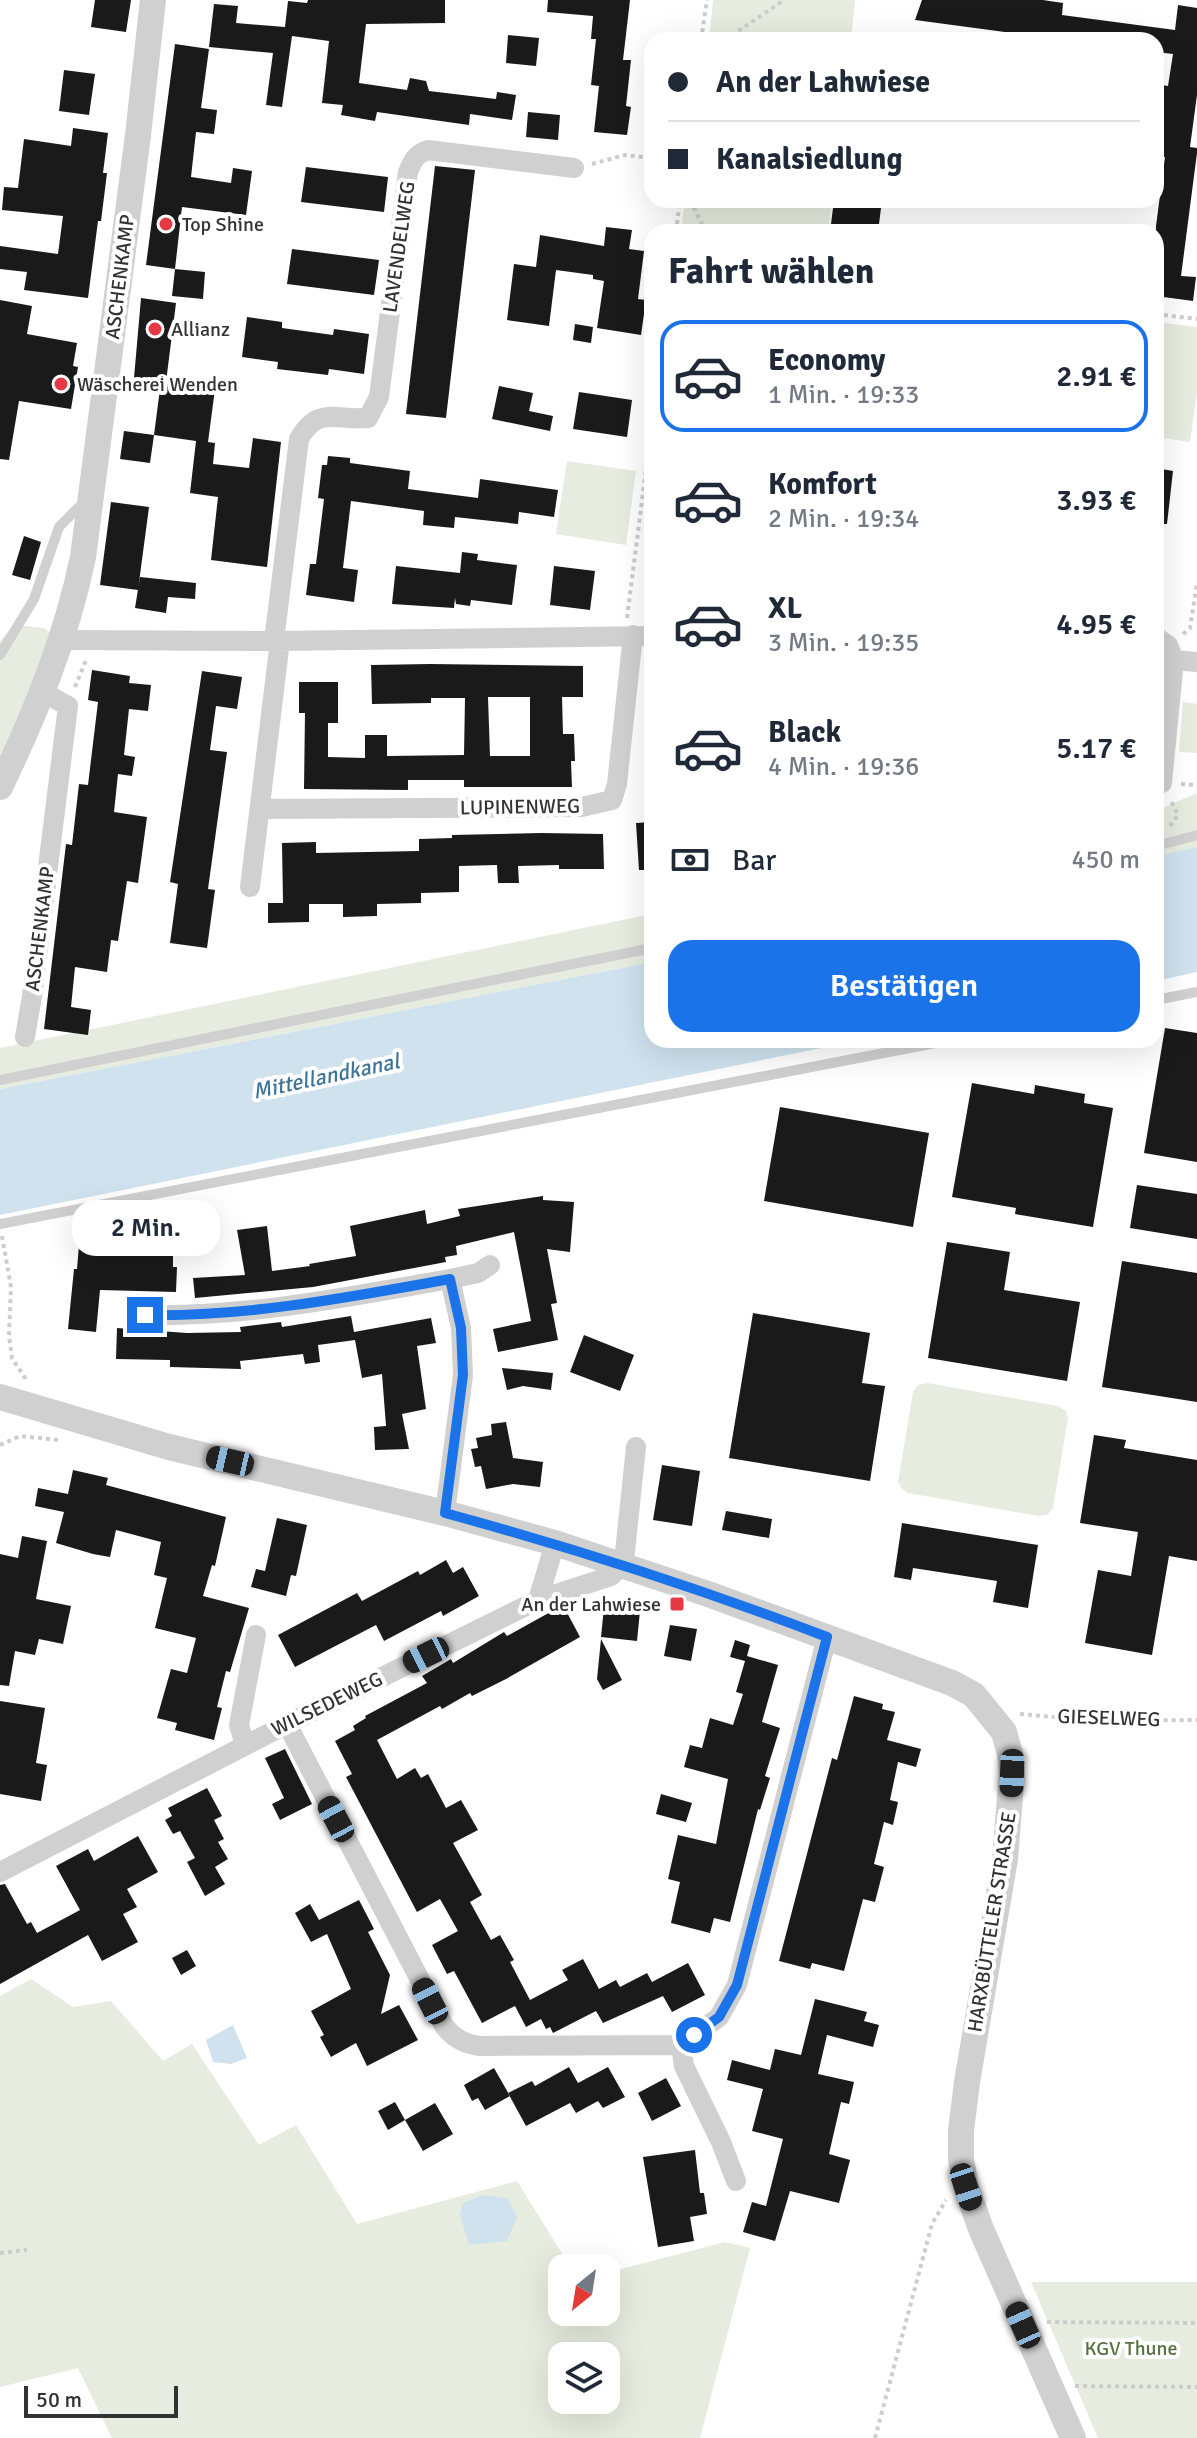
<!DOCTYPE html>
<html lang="de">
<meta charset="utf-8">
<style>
:root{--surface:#fff;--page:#f2f2f3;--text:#1f2937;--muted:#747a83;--line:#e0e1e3;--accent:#1a73e8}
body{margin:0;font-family:Signika,sans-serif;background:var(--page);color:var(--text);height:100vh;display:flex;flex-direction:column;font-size:30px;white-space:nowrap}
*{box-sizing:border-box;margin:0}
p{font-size:26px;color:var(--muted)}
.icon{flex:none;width:44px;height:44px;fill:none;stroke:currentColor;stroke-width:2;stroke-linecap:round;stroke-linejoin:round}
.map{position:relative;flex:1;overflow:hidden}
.panel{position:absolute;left:644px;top:224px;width:520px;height:824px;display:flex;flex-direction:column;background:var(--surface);border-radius:24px;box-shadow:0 8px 32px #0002}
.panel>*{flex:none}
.guide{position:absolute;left:644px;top:32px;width:520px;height:176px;border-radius:24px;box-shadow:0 8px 32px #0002;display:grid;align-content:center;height:176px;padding:0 24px;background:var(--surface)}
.needle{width:52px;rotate:210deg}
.fabs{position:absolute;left:548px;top:2254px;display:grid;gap:16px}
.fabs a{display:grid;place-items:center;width:72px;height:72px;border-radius:16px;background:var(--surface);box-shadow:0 8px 32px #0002;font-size:40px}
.scale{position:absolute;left:24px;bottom:20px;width:154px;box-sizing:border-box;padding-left:8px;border:4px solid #333;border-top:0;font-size:22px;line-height:28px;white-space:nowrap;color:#333;-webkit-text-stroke:6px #fff;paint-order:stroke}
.end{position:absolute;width:36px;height:36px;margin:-18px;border:10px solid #1a73e8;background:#fff;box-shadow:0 0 0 4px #fff}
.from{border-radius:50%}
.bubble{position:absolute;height:56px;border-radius:24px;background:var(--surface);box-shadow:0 8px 32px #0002;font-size:26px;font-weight:600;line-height:56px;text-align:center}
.car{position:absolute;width:24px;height:48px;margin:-24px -12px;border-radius:10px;box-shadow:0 0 6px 2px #0007;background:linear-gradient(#222 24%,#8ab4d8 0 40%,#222 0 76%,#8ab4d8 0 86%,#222 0)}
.guide b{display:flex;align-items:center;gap:28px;height:76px;font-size:30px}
.guide b+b{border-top:2px solid var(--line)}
.guide i{width:20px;height:20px;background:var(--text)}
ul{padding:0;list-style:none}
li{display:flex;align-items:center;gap:24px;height:112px;margin:0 16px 12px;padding:0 8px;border:4px solid transparent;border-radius:24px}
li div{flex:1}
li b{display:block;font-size:30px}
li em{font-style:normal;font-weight:600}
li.current{border-color:var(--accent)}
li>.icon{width:72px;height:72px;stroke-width:1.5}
h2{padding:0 24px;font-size:36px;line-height:96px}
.pay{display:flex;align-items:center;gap:20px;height:88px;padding:0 24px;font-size:30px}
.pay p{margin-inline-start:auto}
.cta{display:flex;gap:16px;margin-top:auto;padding:16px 24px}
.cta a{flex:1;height:92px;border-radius:24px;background:var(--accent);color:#fff;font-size:32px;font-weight:600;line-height:92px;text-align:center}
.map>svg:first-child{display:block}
.green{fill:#e6ecdf;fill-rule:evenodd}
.water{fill:#cfe2ee}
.building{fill:#1a1a1a;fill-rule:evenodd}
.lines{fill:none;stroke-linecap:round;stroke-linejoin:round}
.path{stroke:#cdcdcd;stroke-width:4;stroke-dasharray:4 4;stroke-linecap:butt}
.service{stroke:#d0d0d0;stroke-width:10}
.minor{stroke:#d0d0d0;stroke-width:20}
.tertiary{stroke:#d0d0d0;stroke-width:26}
.route{stroke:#1a73e8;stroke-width:10}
.poi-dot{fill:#e63946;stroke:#fff;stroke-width:3}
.labels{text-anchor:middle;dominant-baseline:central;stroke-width:8;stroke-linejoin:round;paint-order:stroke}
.poi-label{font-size:20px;fill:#333;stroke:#fff;text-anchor:start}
.street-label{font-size:20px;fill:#333;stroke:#fff}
.park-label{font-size:20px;fill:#56703f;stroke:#fff}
.water-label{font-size:22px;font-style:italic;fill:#3f7597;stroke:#fff}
</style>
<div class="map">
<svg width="1197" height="2438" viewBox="0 0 1197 2438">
<rect width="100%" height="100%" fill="#fff"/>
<path class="green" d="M713 0H855L851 40H709Z
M685 200H832L828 232H681Z
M1156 322 1197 327V392L1190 442 1156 437Z
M567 461 636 471 626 545 556 534Z
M14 625 44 628 54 635 0 766V641Z
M1183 702 1197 704V753L1179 752Z
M1197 793V847L1156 856V811Z
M652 914V962L0 1089V1048Z
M927 1383 1058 1406 1066 1411 1068 1418 1053 1508 1047 1515 1038 1516 908 1493 902 1489 898 1482 913 1392 918 1385Z
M31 1979 73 2007 111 2001 163 2061 192 2044 259 2145 296 2125 357 2224 517 2181 571 2268H562V2312H606V2273L725 2242 750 2248 700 2438H112L78 2368 0 2387V1996ZM562 2356H606V2400H562Z
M1197 2282V2438H1098L1031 2282Z"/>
<path class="water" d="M1197 847V972L1156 981V856Z
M652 962V1040H861L0 1215V1089Z
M233 2025 247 2058 231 2064 213 2062 206 2040Z
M483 2195 507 2198 517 2217 507 2241 469 2245 460 2215 463 2203Z"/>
<path class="building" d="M95 0H131L126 32 91 27Z
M308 0H445V23L366 24 359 83 407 90 410 78 426 81 429 91 496 99 497 92 516 95 512 120 470 114 469 125 377 112 375 121 341 115 343 105 322 103 329 41 292 36 282 107 266 105 273 53 209 47 214 4 238 6 236 23 285 27 288 1 307 3Z
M548 0H630L623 60H631L626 106 631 107 627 135 594 132 599 86 591 85 596 39H591L593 16 547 12Z
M922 0H1043L1063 3 1062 15 1175 30 1178 5 1197 8V95L1190 147 1197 148V153L1181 276 1196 277 1193 301 1156 296V226L1165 157H1160L1163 135 1156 134V84L1168 86 1173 54 1156 52V40H1064L915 20Z
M508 35 539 38 536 66 506 63Z
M175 44 209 49 201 108 217 110 214 134 196 132 191 177 231 183 233 168 252 171 246 215 182 207 175 269 146 265Z
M64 70 95 74 89 115 59 111Z
M528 112 560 115 558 140 526 137Z
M73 128 108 133 103 173H107L101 221H98L88 298 24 290 27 272 0 269V246L58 254 63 216 2 210 4 187 18 188 24 139 71 146Z
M435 166 475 170 446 418 406 414Z
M306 167 388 177 384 212 301 202Z
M834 200H882L878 232H830Z
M606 227 632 230 629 249 644 251 638 299 646 300 641 335 597 328 604 281 593 279V275L556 270 549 326 507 320 514 264 536 267 540 235 604 246Z
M292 249 379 260 374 295 287 284Z
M175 269 205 272 203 299 172 296Z
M141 298 176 303 166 382 134 378Z
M0 300 32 306 27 334 77 343 73 366 78 367 71 409 19 401 9 460 0 459Z
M247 317 282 322V328L333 335 334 329 369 334 364 374 329 369 328 375 277 369 278 362 242 357Z
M575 324 593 327 591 343 573 340Z
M161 381 215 389 208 442 215 443 213 464 249 468 253 438 281 442 267 567 211 560 218 497 190 493 196 441 154 435Z
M499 386 533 393 529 411 553 416 550 431 492 419Z
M579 392 632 400 627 437 573 429Z
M124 431 154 435 150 463 120 459Z
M328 456 350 458V463L410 471 408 489 478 498 480 479 558 490 554 517 519 512 518 524 455 517 454 528 423 525 424 511 351 501 343 568 358 570 354 602 306 595 310 564H316L324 499 318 498 322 465H327Z
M1156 468 1173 471 1167 524H1156Z
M111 502 149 507 138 590 100 585Z
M24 536 41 542 30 580 12 575Z
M462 552 478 554 477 560 517 565 512 605 471 600 470 606 456 604 455 598 454 608 392 604 396 566 460 573Z
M554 566 595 571 590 610 550 605Z
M140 577 196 583 195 599 168 597 166 613 135 608Z
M430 664 583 666V697H562L563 734H574L575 761H571L572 787H464V780H408V790L304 789 305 713H299V682H338V723H328V757L365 758V735H387V756L464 755 465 698H431V703L372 704 371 665ZM488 697H530V756H490Z
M92 670 130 676 129 683 151 685 148 711 129 709 124 755 135 757 132 776 118 774 114 812 147 817 138 883 127 881 118 941 111 940 107 972 75 967 71 1007 91 1010 88 1035 44 1029 66 844 72 845 79 784 88 785 98 702 88 700Z
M202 671 242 677 237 709 216 706 210 750 227 752 208 889 215 890 207 948 170 943 178 884 170 882Z
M652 822V870H639L636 823Z
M541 833 603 834 604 869H559V865L518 866 519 883H498L497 865 459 866V892L421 893V903L377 904V916L343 917V904H309V922L268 923V903H283L282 843 316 842V853L419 851V839L452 838V835Z
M1165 1028 1197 1033V1162L1144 1153Z
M972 1083 1034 1094 1035 1085 1085 1094 1084 1103 1113 1108 1093 1227 1015 1214 1016 1208 952 1197Z
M780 1107 929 1133 913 1227 764 1201Z
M1137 1185 1197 1194V1239L1130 1228Z
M543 1196V1200L574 1202 570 1252 547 1249 557 1303 551 1304 558 1340 498 1352 493 1329 531 1321 514 1232 456 1246 457 1255 445 1257 446 1262 313 1287 195 1298 193 1278 245 1275 237 1230 267 1226 272 1271 310 1266 309 1264 356 1256 350 1226 425 1210 427 1224 460 1216 458 1209Z
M80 1233 108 1236 106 1250 147 1253V1237H173V1267H177L176 1292 100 1290 96 1332 68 1329 74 1269H77Z
M947 1242 1010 1252 1004 1290 1080 1302 1067 1381 928 1358Z
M1122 1261 1197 1273V1402L1102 1387Z
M753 1313 870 1333 862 1383 885 1386 870 1481 729 1458Z
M351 1316 354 1332 431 1318 436 1343 417 1346 426 1409 402 1414 409 1449 375 1450 374 1427 386 1426 382 1374 362 1378 355 1340 318 1345 320 1362 305 1364 303 1354 240 1361 241 1369 170 1367V1360L116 1359 117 1328 187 1333 241 1332 240 1327 281 1322 282 1327Z
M584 1335 634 1355 620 1391 570 1372Z
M502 1368 553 1373 551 1390 523 1386 507 1390Z
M506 1422 513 1458 543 1462 540 1487 513 1484 486 1489 481 1466 475 1467 471 1449 478 1448 476 1438 492 1435 491 1424Z
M1094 1435 1126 1440 1124 1448 1197 1460V1561L1169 1556 1152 1655 1085 1643 1098 1570 1131 1576 1138 1532 1080 1523Z
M662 1465 700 1471 692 1526 653 1520Z
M73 1470 108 1478 106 1485 226 1517 215 1566 212 1565 203 1596 249 1608 230 1672 226 1671 217 1707 222 1708 214 1740 175 1730 177 1723 157 1718 171 1669 187 1673 196 1638 155 1628 167 1578 154 1575 161 1542 116 1530 110 1557 93 1554 56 1543 64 1512 35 1506 38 1488 68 1494Z
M726 1511 772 1519 769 1538 722 1530Z
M277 1518 307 1525 296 1576 291 1575 286 1596 251 1587 256 1569 265 1571Z
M902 1523 1038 1545 1028 1608 993 1602 997 1581 913 1568 911 1580 894 1577Z
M22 1536 47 1541 36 1599 71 1606 63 1644 39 1639 35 1655 15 1651 9 1686 0 1685V1554L18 1558Z
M446 1560 453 1573 463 1567 479 1596 443 1616 441 1611 384 1641 376 1625 295 1667 278 1635 357 1593 362 1601 418 1571 420 1575Z
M563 1605 580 1637 506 1679 472 1696 470 1693 442 1709 440 1706 377 1740 397 1779 415 1768 421 1778 428 1774 446 1808 461 1800 478 1830 453 1843 482 1895 470 1902 491 1940 500 1935 514 1960 510 1962 530 2000 568 1980 562 1970 583 1959 599 1989 616 1980 620 1987 647 1973 652 1982 688 1963 705 1995 672 2012 663 1996 603 2023 596 2011 553 2033 550 2027 546 2029 541 2019 526 2027 515 2006 482 2023 454 1971 447 1974 432 1945 458 1931 440 1899 417 1912 346 1777 352 1774 335 1741 355 1730 353 1726 366 1718 365 1716 427 1683 422 1676 451 1659 453 1663 504 1632 507 1636Z
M604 1607 640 1611 637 1641 601 1637Z
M670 1625 697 1629 691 1661 664 1656Z
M601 1639 622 1680 603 1690 597 1679Z
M735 1640 750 1645 747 1656 778 1665 762 1722 780 1728 765 1776 770 1778 760 1810 758 1809 730 1922 714 1918 710 1933 671 1923 680 1882 668 1879 678 1835 716 1844 728 1779 684 1767 690 1745 702 1748 710 1718 733 1725 743 1694 736 1692 745 1661 730 1657Z
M854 1696 883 1704 882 1709 895 1712 887 1740 921 1749 916 1767 898 1762 890 1800 898 1802 893 1825 884 1822 874 1864 884 1867 875 1902 863 1899 844 1971 812 1963 810 1969 779 1961 832 1758 837 1760Z
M0 1701 45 1708 36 1763 47 1765 41 1801 0 1794Z
M285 1749 312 1804 280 1820 272 1804 284 1798 265 1758Z
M207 1788 222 1816 214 1820 224 1839 218 1842 228 1859 215 1867 225 1884 205 1896 187 1862 195 1858 180 1831 173 1834 165 1820 172 1816 168 1808Z
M661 1794 692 1803 686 1822 656 1814Z
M138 1836 158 1872 127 1889 137 1907 123 1914 138 1942 102 1961 88 1935 0 1984V1885L5 1884 27 1924 31 1922 37 1933 80 1910 56 1866 88 1849 94 1861Z
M359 1900 374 1929 368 1932 390 1975 381 2014 399 2005 418 2040 367 2066 356 2043 331 2057 320 2037 324 2035 311 2011 351 1989 327 1934 311 1942 295 1913 310 1904 319 1920Z
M187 1950 196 1966 181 1975 172 1958Z
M815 1999 867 2012 864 2021 879 2025 873 2047 827 2035 818 2074 854 2082 849 2104 841 2102 829 2154 850 2160 839 2203 790 2191 775 2241 743 2232 752 2202 766 2206 783 2139 752 2131 763 2089 727 2080 732 2060 770 2070 775 2049 801 2055Z
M569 2067 578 2083 608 2067 625 2097 603 2108 598 2101 576 2113 570 2103 526 2126 508 2093 532 2081 535 2086Z
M494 2068 510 2096 485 2110 478 2098 472 2101 464 2085Z
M666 2078 681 2106 652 2121 638 2093Z
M395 2102 405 2120 388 2130 378 2111Z
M435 2103 453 2134 423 2151 405 2120Z
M695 2150 700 2193H704L707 2214 690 2217 694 2241 658 2247 643 2157Z"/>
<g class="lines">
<path class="path" d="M701 40 707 0
M725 40 784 0
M592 164 625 155 652 158
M690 200 706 232
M676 232 680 200
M1156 314 1197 319
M627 618 652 422
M1183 634 1190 628 1197 583
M75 687 87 658
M1181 784 1197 785
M1170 826 1178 815 1170 799
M2 1236 11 1287 9 1336 12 1358 27 1381
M0 1445 20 1436 59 1440
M605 1600 652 1601
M1020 1714 1099 1721 1197 1720
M0 2253 27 2250
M1047 2322 1197 2323
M1075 2386 1197 2387
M875 2438 932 2224 946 2200"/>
<path class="service" d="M0 655 34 599 59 527 84 502
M1156 846 1197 835
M1156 1000 1197 992
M0 1080 652 948
M0 1224 951 1040"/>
<path class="minor" d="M1156 637 1168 645 1174 660 1162 783
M63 640 274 641 652 636
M274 641 299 439C318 405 336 421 368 418L379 397 408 172C413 160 416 154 428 150L574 168
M1174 660 1197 662
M261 809 582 807 612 800 617 784 633 635
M250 887 280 641
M25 1037 32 996 68 706 43 692
M450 1279 478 1273 490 1265
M145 1315C248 1317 349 1297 450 1279L461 1328 463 1375 445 1513
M538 1600 555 1543
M287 1724 444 2026C454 2038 464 2044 480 2046L681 2045 719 2017 737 1985 827 1637
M245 1745 239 1725 256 1635
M0 1872 287 1724 538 1600 611 1576 621 1566 625 1552 636 1447
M681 2045 684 2066 721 2142 736 2181"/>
<path class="tertiary" d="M0 787C36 712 66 639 83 557L138 135 153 0
M0 1397 169 1447 445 1513 555 1543 708 1594 952 1683 974 1695 1004 1732 1010 1754 1012 1773 1005 1859 967 2082 961 2131V2159L966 2187 981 2229 1073 2438"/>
</g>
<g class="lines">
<path class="route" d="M145 1315C248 1317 350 1297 450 1279L461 1328 463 1375 445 1513C574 1548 702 1589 827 1637L737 1985 719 2017 694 2035"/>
</g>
<g class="poi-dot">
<circle cx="166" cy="224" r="8"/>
<circle cx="155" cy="329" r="8"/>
<circle cx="61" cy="384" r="8"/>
<rect x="669" y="1596" width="16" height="16" rx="4"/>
</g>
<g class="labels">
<g class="poi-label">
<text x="182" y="224">Top Shine</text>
<text x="171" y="329">Allianz</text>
<text x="77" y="384">Wäscherei Wenden</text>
<text x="661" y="1604" text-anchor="end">An der Lahwiese</text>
</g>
<g class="street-label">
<text transform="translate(399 247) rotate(-82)">LAVENDELWEG</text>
<text transform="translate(120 277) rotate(-83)">ASCHENKAMP</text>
<text transform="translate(520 807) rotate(-1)">LUPINENWEG</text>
<text transform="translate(40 929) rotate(-83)">ASCHENKAMP</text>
<text transform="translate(327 1704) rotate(-26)">WILSEDEWEG</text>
<text transform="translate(1109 1718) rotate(2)">GIESELWEG</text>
<text transform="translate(992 1922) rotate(-81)">HARXBÜTTELER STRASSE</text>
</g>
<g class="park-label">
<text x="1131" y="2348">KGV Thune</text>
</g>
<g class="water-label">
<text transform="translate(326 1076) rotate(-12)">Mittellandkanal</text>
</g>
</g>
</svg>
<div class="fabs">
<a><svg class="needle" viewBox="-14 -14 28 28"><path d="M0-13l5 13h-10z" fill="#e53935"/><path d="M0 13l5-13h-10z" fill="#747a83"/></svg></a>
<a><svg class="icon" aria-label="layers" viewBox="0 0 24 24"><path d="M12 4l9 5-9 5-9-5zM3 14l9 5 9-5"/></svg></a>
</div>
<div class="scale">50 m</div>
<i class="end from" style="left:694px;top:2035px"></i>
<i class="end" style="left:145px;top:1315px"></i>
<div class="bubble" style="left:72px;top:1200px;width:148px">2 Min.</div>
<i class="car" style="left:230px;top:1461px;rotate:283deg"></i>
<i class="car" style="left:426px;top:1655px;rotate:244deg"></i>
<i class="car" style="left:1012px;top:1773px;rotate:182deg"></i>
<i class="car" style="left:336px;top:1819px;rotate:332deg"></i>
<i class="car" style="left:430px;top:2001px;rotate:333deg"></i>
<i class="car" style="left:966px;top:2187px;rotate:162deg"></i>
<i class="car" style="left:1023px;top:2325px;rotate:336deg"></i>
<div class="guide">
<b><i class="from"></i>An der Lahwiese</b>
<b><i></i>Kanalsiedlung</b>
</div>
<section class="panel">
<h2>Fahrt wählen</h2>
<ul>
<li class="current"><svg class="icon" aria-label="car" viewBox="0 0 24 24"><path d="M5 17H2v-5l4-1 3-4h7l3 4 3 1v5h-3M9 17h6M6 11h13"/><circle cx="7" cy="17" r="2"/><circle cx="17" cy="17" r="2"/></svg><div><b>Economy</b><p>1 Min. · 19:33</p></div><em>2.91 €</em></li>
<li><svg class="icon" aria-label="car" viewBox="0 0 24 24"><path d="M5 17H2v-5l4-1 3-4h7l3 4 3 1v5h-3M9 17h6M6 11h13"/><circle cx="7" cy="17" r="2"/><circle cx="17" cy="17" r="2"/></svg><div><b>Komfort</b><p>2 Min. · 19:34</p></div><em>3.93 €</em></li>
<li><svg class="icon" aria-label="car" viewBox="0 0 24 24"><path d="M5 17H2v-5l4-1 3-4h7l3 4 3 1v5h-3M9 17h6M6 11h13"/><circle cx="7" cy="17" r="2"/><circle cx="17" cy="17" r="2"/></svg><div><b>XL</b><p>3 Min. · 19:35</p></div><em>4.95 €</em></li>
<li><svg class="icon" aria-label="car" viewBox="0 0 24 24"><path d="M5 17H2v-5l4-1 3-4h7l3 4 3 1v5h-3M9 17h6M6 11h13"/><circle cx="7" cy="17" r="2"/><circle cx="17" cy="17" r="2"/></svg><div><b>Black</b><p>4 Min. · 19:36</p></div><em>5.17 €</em></li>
</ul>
<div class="pay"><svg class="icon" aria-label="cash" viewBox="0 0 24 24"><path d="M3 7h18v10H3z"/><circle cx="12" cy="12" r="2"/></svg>Bar<p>450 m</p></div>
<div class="cta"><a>Bestätigen</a></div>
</section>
</div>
